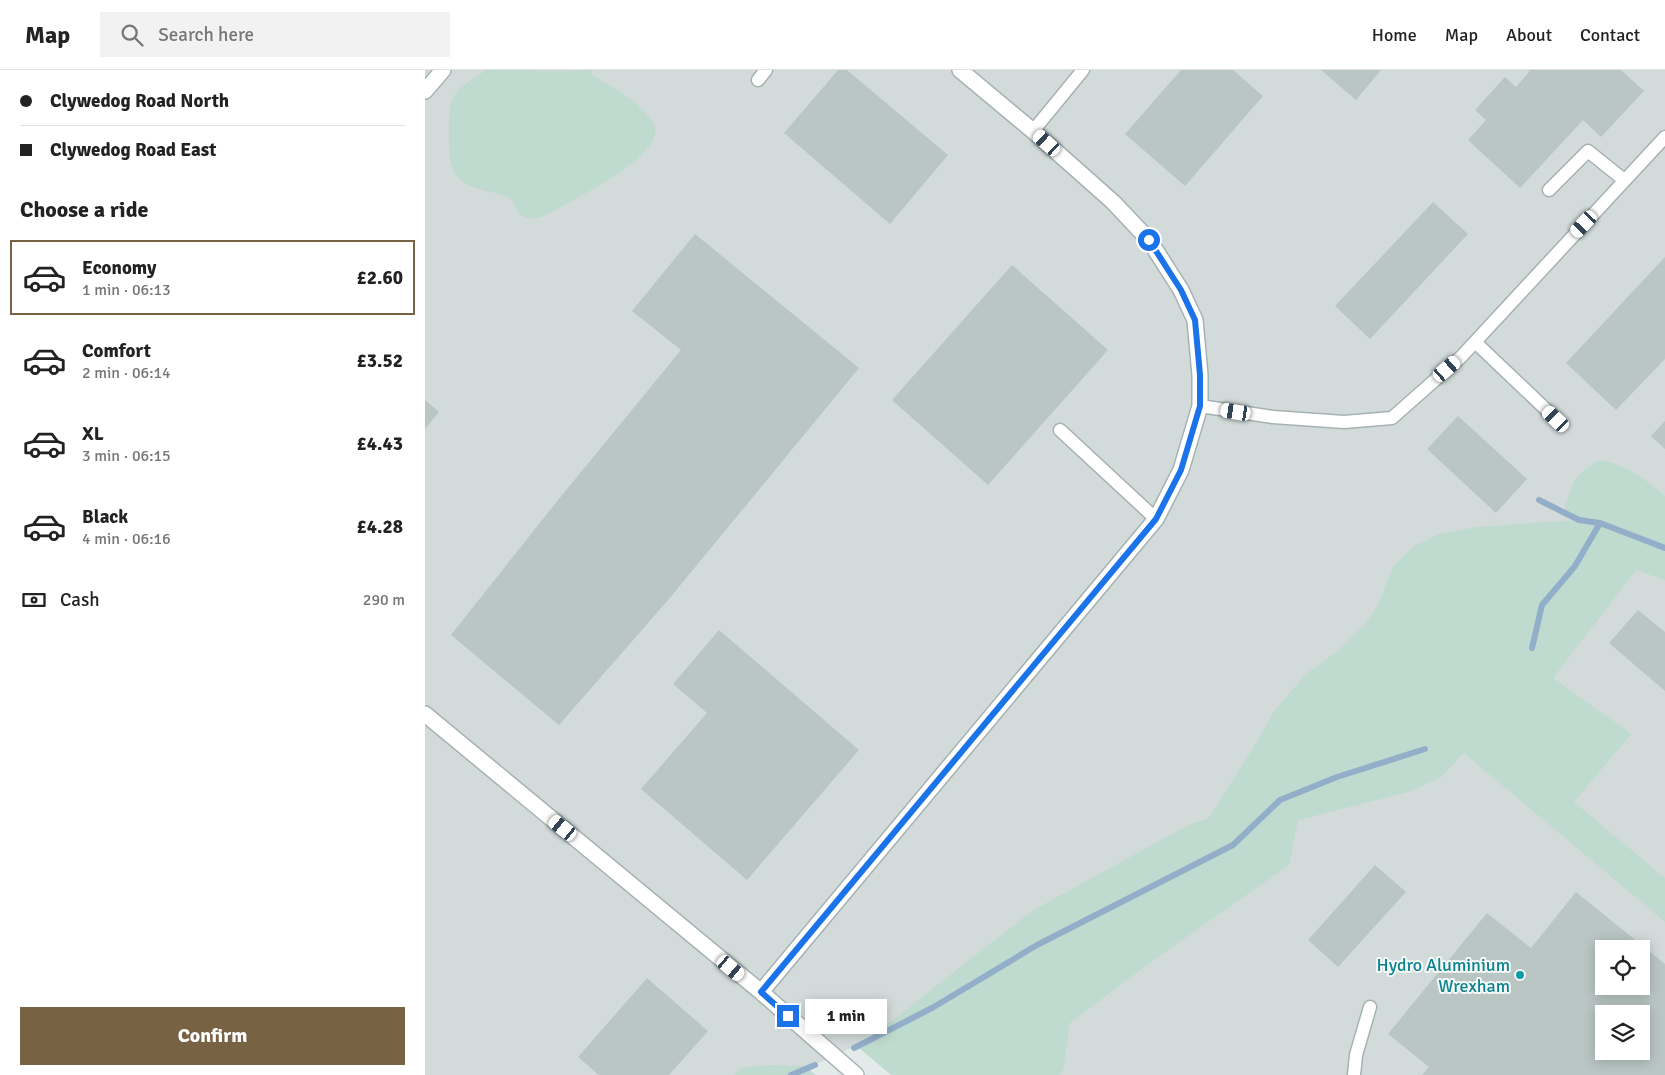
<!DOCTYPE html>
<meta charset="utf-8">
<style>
:root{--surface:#fff;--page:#f2f2f2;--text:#222;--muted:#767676;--line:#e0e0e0;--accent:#776243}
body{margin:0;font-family:Signika,sans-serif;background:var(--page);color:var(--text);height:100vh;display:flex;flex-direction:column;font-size:19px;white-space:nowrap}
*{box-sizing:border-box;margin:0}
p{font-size:16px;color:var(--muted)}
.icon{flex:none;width:28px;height:28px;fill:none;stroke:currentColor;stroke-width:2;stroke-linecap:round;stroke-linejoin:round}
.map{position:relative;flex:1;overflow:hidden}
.panel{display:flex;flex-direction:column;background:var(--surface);width:425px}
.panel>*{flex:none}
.banner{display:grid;align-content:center;height:110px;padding:0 20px;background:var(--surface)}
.controls{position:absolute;left:1170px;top:870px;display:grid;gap:10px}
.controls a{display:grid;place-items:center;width:55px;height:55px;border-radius:0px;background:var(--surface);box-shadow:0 2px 12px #0003;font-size:25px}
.end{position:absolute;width:22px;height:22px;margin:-11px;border:6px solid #1a73e8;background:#fff;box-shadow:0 0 0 2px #fff}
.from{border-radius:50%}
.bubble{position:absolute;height:35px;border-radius:0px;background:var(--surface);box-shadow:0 2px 12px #0003;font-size:16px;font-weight:800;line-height:35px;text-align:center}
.car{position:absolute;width:15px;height:30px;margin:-15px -8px;border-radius:6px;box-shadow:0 0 4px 1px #0007;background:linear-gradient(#fff 24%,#345 0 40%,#fff 0 76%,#345 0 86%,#fff 0)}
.banner b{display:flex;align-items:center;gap:18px;height:48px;font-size:19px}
.banner b+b{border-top:1px solid var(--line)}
.banner i{width:12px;height:12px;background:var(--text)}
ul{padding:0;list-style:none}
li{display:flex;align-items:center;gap:15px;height:75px;margin:0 10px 8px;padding:0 10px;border:2px solid transparent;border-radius:0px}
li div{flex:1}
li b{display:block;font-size:19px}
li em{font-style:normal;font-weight:800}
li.selected{border-color:var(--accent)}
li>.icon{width:45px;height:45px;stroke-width:1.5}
h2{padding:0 20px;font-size:22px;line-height:60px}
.pay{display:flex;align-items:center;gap:12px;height:55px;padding:0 20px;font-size:19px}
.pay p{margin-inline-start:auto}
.action{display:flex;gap:10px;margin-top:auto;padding:10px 20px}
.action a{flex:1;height:58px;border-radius:0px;background:var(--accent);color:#fff;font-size:20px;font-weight:800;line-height:58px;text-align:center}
header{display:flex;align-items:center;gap:30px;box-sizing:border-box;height:70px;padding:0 25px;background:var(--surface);border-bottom:1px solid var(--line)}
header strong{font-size:24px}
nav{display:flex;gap:28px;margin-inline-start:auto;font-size:18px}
.search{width:350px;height:45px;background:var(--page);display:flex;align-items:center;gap:12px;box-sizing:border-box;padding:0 18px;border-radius:0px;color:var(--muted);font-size:19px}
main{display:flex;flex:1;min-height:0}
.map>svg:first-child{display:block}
.built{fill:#d2dbda;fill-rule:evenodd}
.green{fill:#bfdacf}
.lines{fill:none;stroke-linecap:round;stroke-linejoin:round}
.stream{stroke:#92aec9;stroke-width:6}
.building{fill:#b9c6c4;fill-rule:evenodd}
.service-casing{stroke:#a6b2b2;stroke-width:15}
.minor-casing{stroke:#a6b2b2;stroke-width:18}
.tertiary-casing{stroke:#a6b2b2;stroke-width:18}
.service{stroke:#fff;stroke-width:12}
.minor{stroke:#fff;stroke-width:15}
.tertiary{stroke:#fff;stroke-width:15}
.route{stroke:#1a73e8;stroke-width:6}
.culture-dot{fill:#0f9aa8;stroke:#f4f8f7;stroke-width:2}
.labels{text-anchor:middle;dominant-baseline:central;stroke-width:4;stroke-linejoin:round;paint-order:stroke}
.culture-label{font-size:18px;fill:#0d838f;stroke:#f4f8f7;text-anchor:end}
</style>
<header>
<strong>Map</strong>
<div class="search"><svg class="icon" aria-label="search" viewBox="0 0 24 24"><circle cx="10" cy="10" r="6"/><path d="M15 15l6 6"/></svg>Search here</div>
<nav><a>Home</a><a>Map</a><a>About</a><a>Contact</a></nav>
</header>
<main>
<section class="panel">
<div class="banner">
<b><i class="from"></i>Clywedog Road North</b>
<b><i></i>Clywedog Road East</b>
</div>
<h2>Choose a ride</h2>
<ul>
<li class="selected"><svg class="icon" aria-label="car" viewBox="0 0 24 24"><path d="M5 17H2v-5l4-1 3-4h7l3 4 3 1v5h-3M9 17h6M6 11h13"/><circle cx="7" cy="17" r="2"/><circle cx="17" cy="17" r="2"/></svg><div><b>Economy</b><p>1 min · 06:13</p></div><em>£2.60</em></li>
<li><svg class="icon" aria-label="car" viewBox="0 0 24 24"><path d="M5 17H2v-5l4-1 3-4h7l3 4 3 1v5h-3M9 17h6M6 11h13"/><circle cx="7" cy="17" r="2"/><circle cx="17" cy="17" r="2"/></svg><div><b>Comfort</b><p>2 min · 06:14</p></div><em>£3.52</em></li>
<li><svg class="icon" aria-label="car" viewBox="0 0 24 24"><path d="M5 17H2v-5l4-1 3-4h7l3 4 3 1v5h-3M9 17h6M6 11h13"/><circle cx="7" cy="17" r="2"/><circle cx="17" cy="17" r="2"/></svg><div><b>XL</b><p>3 min · 06:15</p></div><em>£4.43</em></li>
<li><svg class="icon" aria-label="car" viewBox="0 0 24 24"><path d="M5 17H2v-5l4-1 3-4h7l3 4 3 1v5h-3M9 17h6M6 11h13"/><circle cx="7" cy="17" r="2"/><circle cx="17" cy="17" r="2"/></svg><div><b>Black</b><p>4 min · 06:16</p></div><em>£4.28</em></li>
</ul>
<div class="pay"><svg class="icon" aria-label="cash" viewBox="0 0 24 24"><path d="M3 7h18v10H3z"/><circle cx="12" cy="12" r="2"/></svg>Cash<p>290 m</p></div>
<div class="action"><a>Confirm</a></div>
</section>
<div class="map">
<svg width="1240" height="1005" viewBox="0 0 1240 1005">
<rect width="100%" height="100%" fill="#e3ebea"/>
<path class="built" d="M0 0H1240V1005H483L433 975 366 1005H0ZM1179 879H1216V916H1179ZM1179 944H1216V981H1179Z"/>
<path class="green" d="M62 0H108C114 3 156 0 166 0L167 5C184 14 225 38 230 58 236 83 167 120 148 130 137 136 123 146 111 148 90 151 94 135 83 127 77 123 68 123 61 121 30 114 24 100 24 70 24 26 24 23 62 0Z
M1175 390C1201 394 1220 409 1240 426V510L1211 500 1128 608 1206 664 1149 732 1240 808V852L1039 683 1016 707 984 722 873 750 864 795 723 894 645 953 638 1000 634 1005H466L433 977 607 841 765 754 783 749 825 683 850 640 881 604 913 581 941 553 953 535 968 496 989 476 1014 464 1052 457 1153 450 1139 441C1146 414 1149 404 1175 390Z
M343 995 380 996 391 1005H309L317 998Z"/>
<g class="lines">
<path class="stream" d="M1114 430 1154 450 1175 453 1240 478
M1107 578 1117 535 1150 496 1175 453
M429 978 507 938 612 875 808 775 855 730 912 707 1000 679
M366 1005 390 995"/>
</g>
<path class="building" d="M413 0H422L523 85 465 154 359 63Z
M756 0H808L838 26 760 116 700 64Z
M896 0H956L931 30Z
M1103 0H1196L1219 21 1176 67 1158 50 1095 118 1043 70 1061 50 1050 40 1080 7 1091 17 1105 1Z
M1008 132 1043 164 945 269 910 236Z
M270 164 434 298 244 529 134 655 26 565 129 435 256 280 207 241Z
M1240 187V289L1191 340 1141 293Z
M587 195 683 280 563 415 467 330Z
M0 330 14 342 0 359Z
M1033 346 1102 409 1071 443 1002 379Z
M1240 351V379L1226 366Z
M1213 540 1240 562V621L1184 573Z
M294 560 434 680 322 810 216 719 282 643 248 614Z
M950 795 981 822 913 897 883 870Z
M1151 822 1240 894V1005H997L1004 997 963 964 1062 843 1106 878ZM1179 879H1216V916H1179ZM1179 944H1216V981H1179Z
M222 908 283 961 244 1005H174L153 987Z"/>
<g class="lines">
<defs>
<path id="service" d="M333 10 341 0
M608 61 658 0
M1124 120 1163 81 1199 110
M1050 272 1131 349
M775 336 848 347 919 352 967 348 1036 287 1240 67
M635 360 731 449
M929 1005 931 985 945 937"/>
<path id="minor" d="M0 644 336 922 431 1005
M336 922 731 449 756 400 775 336V305L770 250 756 220 724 170 688 132 608 61 535 0"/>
<path id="tertiary" d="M0 21 18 0"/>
</defs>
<use href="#service" class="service-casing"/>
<use href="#minor" class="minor-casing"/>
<use href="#tertiary" class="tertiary-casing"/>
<use href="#service" class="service"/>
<use href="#minor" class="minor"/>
<use href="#tertiary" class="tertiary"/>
</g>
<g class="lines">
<path class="route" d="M363 946 336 922 731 449 756 400 775 336V305L770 250 756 220 724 170"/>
</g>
<circle class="culture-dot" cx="1095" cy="905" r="5"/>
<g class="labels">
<g class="culture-label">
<text x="1085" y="895">Hydro Aluminium<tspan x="1085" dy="21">Wrexham</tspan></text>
</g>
</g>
</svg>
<div class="controls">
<a><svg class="icon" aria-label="locate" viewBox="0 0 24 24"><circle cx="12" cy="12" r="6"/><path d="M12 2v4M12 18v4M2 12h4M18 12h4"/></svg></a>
<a><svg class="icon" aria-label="layers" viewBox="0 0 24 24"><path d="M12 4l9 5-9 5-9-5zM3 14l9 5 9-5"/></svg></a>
</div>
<i class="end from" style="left:724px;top:170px"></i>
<i class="end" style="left:363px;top:946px"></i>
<div class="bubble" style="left:380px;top:929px;width:82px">1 min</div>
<i class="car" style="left:622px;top:73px;rotate:312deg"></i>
<i class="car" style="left:1159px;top:154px;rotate:223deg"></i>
<i class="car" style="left:1022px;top:299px;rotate:49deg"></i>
<i class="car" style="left:811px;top:342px;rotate:279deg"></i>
<i class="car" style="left:1131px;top:349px;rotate:314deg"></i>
<i class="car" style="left:138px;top:758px;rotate:309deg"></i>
<i class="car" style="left:306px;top:898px;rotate:130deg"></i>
</div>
</main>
